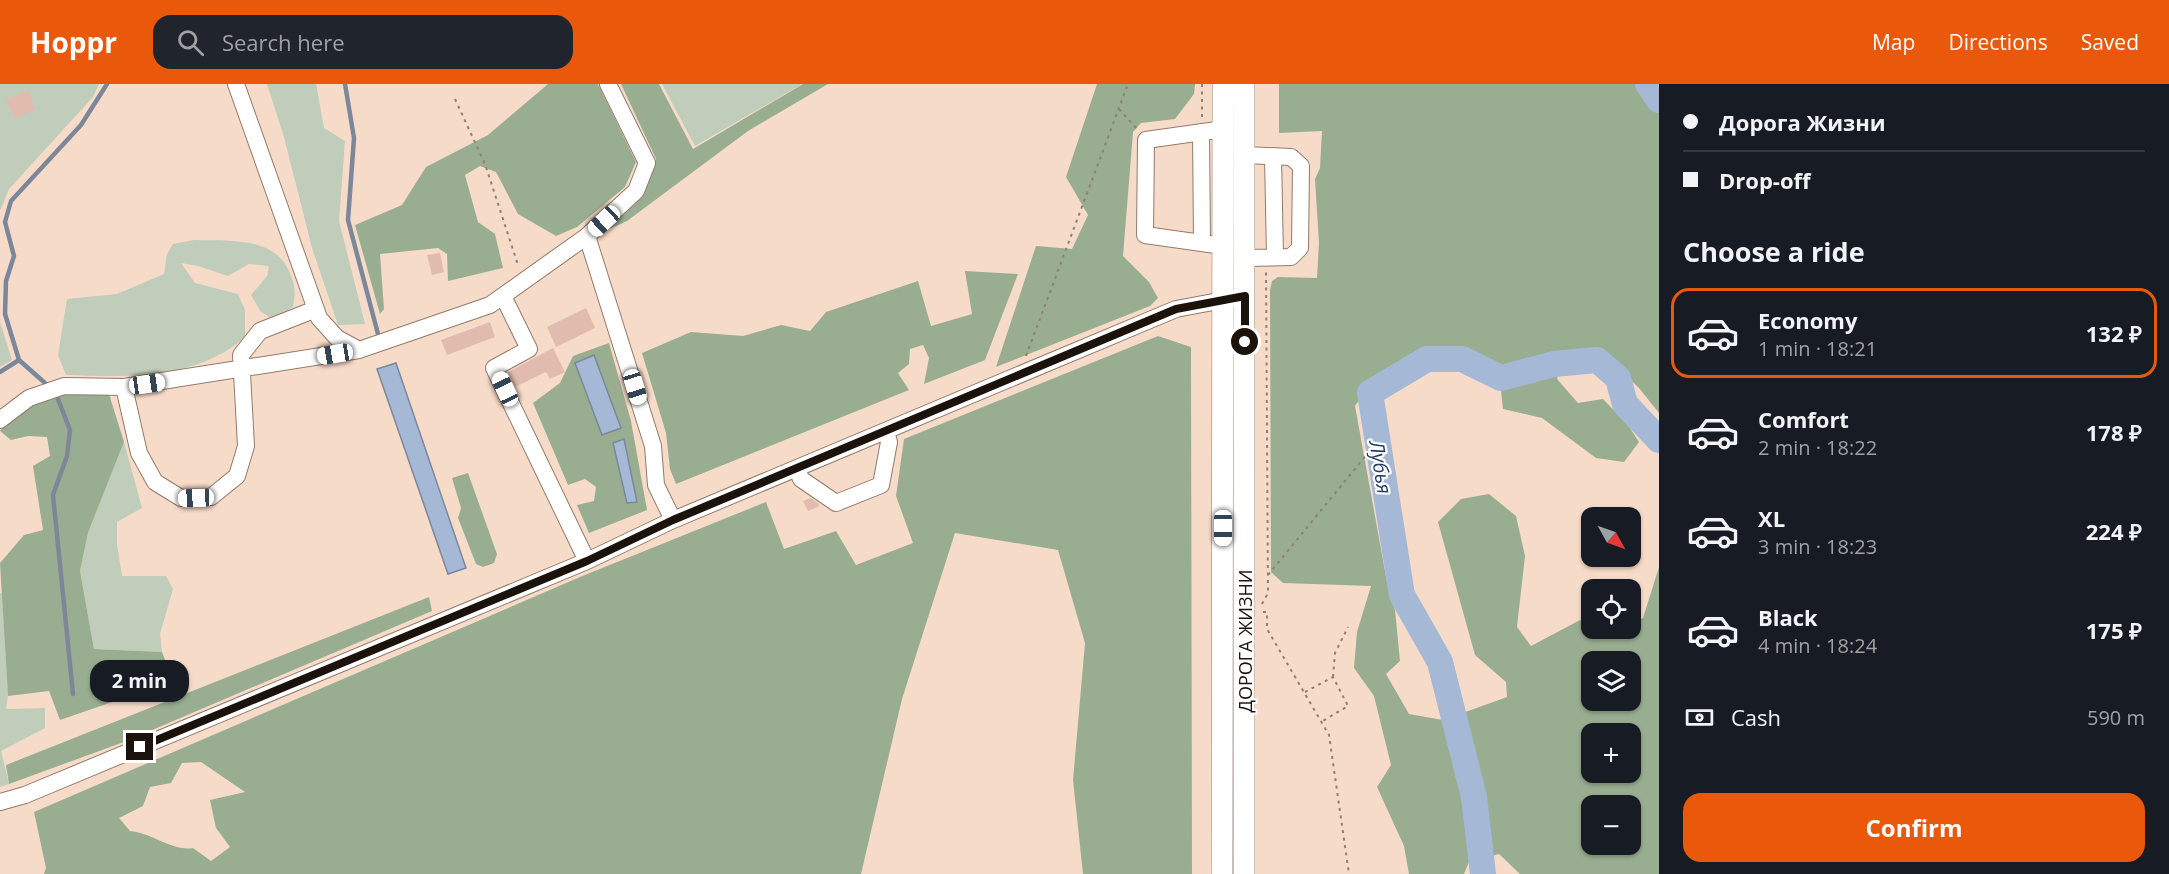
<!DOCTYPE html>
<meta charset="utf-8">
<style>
:root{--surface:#171b24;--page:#20242c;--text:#f1f3f6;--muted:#9ea1a6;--line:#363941;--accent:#ea580c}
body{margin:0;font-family:"Open Sans",sans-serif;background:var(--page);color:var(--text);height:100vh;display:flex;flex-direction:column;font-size:22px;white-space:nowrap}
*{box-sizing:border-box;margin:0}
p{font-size:20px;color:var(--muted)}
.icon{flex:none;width:33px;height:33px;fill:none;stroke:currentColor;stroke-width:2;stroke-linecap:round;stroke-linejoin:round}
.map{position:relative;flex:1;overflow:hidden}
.side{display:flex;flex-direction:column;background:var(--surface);width:510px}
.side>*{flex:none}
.hud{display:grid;align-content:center;height:132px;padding:0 24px;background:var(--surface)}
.needle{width:39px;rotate:130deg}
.fabs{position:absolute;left:1581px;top:423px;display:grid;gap:12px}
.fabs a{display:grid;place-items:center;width:60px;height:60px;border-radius:12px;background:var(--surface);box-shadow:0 2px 4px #0004;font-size:30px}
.end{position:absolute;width:27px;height:27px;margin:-14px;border:8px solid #1c120c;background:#fff;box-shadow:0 0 0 3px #fff}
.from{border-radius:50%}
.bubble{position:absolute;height:42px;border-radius:18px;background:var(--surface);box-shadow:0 2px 4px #0004;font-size:20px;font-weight:700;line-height:42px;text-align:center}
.car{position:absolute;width:18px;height:36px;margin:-18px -9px;border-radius:8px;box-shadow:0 0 4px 2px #0007;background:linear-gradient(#fff 24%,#345 0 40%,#fff 0 76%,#345 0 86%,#fff 0)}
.hud b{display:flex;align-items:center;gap:21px;height:57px;font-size:22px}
.hud b+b{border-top:2px solid var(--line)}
.hud i{width:15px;height:15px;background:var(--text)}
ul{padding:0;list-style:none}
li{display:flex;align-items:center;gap:18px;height:90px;margin:0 12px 9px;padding:0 12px;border:3px solid transparent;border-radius:18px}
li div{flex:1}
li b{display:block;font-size:22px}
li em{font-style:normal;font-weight:700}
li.current{border-color:var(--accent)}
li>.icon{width:54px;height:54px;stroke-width:1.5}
h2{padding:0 24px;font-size:27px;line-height:72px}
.pay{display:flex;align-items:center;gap:15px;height:66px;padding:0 24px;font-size:22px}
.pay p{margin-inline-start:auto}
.action{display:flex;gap:12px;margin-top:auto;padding:12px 24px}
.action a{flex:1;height:69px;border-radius:18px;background:var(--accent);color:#fff;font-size:24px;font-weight:700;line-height:69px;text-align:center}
header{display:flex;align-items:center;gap:36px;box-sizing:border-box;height:84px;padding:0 30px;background:var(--accent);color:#fff}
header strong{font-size:28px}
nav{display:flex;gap:33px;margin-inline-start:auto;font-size:21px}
.search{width:420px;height:54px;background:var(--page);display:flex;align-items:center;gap:15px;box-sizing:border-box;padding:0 21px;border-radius:18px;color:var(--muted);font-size:22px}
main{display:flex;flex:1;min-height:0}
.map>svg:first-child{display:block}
.green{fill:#bfcdba}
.forest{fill:#99ae90;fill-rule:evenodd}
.water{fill:#a5b9d7;stroke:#7c879a;stroke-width:1.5}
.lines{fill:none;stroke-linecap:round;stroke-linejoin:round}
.stream{stroke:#7c879a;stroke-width:4.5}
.river{stroke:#a5b9d7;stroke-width:26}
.building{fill:#e2bbaf}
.minor-casing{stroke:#937a6a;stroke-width:18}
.major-casing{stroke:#937a6a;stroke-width:22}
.path{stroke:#937f73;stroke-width:2;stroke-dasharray:3 4.5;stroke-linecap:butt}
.minor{stroke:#fff;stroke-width:16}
.major{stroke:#fff;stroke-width:21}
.route{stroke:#1c120c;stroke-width:8}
.labels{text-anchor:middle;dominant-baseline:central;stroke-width:4.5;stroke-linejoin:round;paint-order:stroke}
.street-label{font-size:18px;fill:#1c120c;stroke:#fff}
.water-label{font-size:20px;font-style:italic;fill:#223d66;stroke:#fff}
</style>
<header>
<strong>Hoppr</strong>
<div class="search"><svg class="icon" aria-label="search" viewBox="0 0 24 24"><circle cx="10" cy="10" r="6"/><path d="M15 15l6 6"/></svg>Search here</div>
<nav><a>Map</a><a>Directions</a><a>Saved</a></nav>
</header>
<main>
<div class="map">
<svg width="1659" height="790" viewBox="0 0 1659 790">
<rect width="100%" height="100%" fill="#f7dbc9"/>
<path class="green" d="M0 0H99L93 13 9 105 0 127Z
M267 0H316L324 44 345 57 339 137 365 240 338 241 312 164 284 53Z
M662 0H802L695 62Z
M194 156C226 157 274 152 289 187 295 201 296 208 293 223L273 235 261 228 251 211 267 192 269 182 249 180 228 192 198 182 181 179 195 199 238 210 245 226V253C196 296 128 293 66 291L58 271 67 215 117 210 164 190 167 170 173 160Z
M0 238 12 276 0 283Z
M124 358 142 424 117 438V460L122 492H166L173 505 160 550 162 568 94 565 80 487 88 449Z
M0 509 2 510 8 612 6 625 45 624V644L1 667 9 700 0 703Z"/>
<path class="forest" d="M548 0H598L636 78 625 103 577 143 556 152 518 130 496 88 480 82 465 91 478 138 495 150 503 184 448 197 447 170 438 164 380 170 384 225 380 230 355 141 402 121 426 83 488 51Z
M621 0H659L693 65 803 0H828L748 47 627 137 605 147 640 115 656 75Z
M1097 0H1195L1194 10 1175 35 1141 39 1133 48 1123 172 1149 198 1158 214 1150 222 996 283 1036 162 1072 165 1088 131 1066 93Z
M1279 0H1659V329L1639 304 1602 269 1567 267 1557 295 1578 319 1603 315 1628 341 1639 358 1624 378 1596 374 1542 334 1503 325 1499 287 1466 267 1426 268 1371 299 1355 322 1387 498 1395 526 1400 577 1386 590 1409 630 1443 636 1507 613 1506 598 1475 571 1438 438 1461 415 1489 410 1516 432 1525 472 1517 543 1531 562 1580 536 1600 552 1617 545 1630 544 1631 539 1643 534 1659 483V790H1520L1499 770 1469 778 1464 790H1409L1404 762 1377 703 1391 681 1374 612 1354 584 1357 548 1371 502 1283 499 1271 488 1270 206 1272 197 1278 193 1317 194 1319 159 1315 95 1320 84 1322 47 1279 49ZM1592 578H1630V616H1592ZM1592 650H1630V688H1592ZM1592 722H1630V760H1592Z
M965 187 1018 190 985 276 924 300 929 274 923 261 910 265 909 280 898 289 909 306 676 400 670 385 666 349 642 269 691 248 743 252 781 241 810 247 826 228 918 197 931 242 972 230Z
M1158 252 1191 263 1192 790H1083L1073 696 1085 559 1058 466 955 449 902 615 861 790H44L46 784 34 728 580 493 766 418 784 465 836 447 856 481 913 459 896 412 904 355ZM201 678 245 708 210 716 216 744 230 763 211 777 193 764C174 768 152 749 130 747L119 734 143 722 150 703 171 699 182 679Z
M609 259 631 337 647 426 589 449 577 421 594 417 596 403 585 395 568 401 533 319 560 299 573 272Z
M63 308 109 310 124 358 88 449 80 487 94 565 162 568 173 597 60 636 49 607 8 612 0 479 24 451 43 446 33 382 50 372 47 353 28 352 11 356 0 347 16 328Z
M468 389 497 470 494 479 483 483 476 480 458 434 461 424 452 394Z
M429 513 432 527 124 658 9 700 6 681Z"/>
<path class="water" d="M594 271 621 344 602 351 575 279Z
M396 279 466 484 448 490 377 285Z
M624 355 637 418 627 419 613 359Z"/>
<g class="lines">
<path class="stream" d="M345 0 354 54 348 136 378 250
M19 276 45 299
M0 288 19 276 5 230 6 197 14 172 5 138 11 117 81 41 107 0
M56 310 70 346 67 372 53 411 73 610"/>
<path class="river" d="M1648 0 1659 16
M1483 790 1474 713 1440 578 1402 511 1370 309 1427 275H1462L1501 294 1554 280 1597 276 1618 294 1625 320 1659 356"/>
</g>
<path class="building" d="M27 6 36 25 15 35 6 16Z
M440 169 444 188 432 191 427 171Z
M586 224 595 244 556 263 547 243Z
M490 238 495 253 447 271 441 256Z
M553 264 565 288 550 295 546 288 515 303 508 288Z
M811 414 819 420 818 423 808 427 803 417Z"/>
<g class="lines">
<defs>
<path id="minor" d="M236 0 319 234 337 254 359 266
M608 0 647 79 636 107 587 152 653 362 656 401 673 436
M1201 48 1202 159
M1245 71 1291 73 1301 82 1300 164 1291 173 1245 174
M1273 72 1275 173
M1223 162 1145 151 1146 56 1224 45
M503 212 529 265 494 284 587 477
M124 303 139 369 155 398 181 414 211 413 237 392 246 362 241 271 260 247 316 225
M0 336 29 314 64 302 124 303 359 266 490 221 587 152
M797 385 801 395 836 419 881 401 889 358 886 347
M0 718 25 711 587 477 673 436 1176 225 1245 212"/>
<path id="major" d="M1222 790 1223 0
M1244 790V0"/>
</defs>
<use href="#minor" class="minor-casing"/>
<use href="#major" class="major-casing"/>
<path class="path" d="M455 15 485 80 518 181
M1119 25 1137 45
M1202 33V0
M1026 272 1128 0
M1268 491 1368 369
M1262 520 1268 509 1266 188
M1263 528H1267V545L1329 651 1349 790
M1333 593 1335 569 1348 543
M1305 608 1333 593 1348 622 1321 638"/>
<use href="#minor" class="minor"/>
<use href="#major" class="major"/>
</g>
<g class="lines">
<path class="route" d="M140 663 587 477 673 436 1176 225 1245 212V258"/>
</g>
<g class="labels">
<g class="street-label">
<text transform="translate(1245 557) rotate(-90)">ДОРОГА ЖИЗНИ</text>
</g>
<g class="water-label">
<text transform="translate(1381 383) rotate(81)">Лубья</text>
</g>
</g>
</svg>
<div class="fabs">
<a><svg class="needle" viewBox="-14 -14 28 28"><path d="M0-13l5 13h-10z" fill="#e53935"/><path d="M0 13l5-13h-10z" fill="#9ea1a6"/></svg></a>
<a><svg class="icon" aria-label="locate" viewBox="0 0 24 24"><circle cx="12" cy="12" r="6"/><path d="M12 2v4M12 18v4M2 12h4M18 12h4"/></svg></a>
<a><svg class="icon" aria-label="layers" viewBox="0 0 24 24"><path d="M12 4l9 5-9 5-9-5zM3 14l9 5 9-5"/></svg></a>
<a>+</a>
<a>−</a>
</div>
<i class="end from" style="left:1245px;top:258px"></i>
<i class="end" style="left:140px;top:663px"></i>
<div class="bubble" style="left:90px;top:576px;width:99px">2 min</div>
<i class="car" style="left:604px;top:137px;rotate:227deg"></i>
<i class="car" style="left:335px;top:270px;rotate:261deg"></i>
<i class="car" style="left:147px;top:300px;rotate:82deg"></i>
<i class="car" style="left:635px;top:303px;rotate:163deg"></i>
<i class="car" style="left:505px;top:305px;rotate:335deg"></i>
<i class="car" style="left:196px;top:414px;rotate:268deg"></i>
<i class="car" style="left:1223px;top:444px;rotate:180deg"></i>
</div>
<section class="side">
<div class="hud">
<b><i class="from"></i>Дорога Жизни</b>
<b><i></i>Drop-off</b>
</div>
<h2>Choose a ride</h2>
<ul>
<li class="current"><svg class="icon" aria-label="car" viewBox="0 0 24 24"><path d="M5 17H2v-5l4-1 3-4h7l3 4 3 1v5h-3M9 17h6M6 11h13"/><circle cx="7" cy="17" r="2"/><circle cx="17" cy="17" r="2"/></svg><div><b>Economy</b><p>1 min · 18:21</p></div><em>132 ₽</em></li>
<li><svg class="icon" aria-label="car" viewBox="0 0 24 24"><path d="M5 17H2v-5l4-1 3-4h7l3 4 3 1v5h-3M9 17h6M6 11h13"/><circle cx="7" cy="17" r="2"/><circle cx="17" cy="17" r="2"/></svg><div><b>Comfort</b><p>2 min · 18:22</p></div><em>178 ₽</em></li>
<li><svg class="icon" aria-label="car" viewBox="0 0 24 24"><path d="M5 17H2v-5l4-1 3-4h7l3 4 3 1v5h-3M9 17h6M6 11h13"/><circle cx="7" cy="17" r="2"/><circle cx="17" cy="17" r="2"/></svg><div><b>XL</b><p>3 min · 18:23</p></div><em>224 ₽</em></li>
<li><svg class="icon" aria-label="car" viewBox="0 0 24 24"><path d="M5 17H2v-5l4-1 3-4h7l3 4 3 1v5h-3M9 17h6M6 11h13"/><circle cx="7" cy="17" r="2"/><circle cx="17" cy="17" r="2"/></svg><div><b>Black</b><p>4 min · 18:24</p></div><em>175 ₽</em></li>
</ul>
<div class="pay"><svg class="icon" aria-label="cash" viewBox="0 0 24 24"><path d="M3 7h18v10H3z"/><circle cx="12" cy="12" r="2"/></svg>Cash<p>590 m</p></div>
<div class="action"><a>Confirm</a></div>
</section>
</main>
